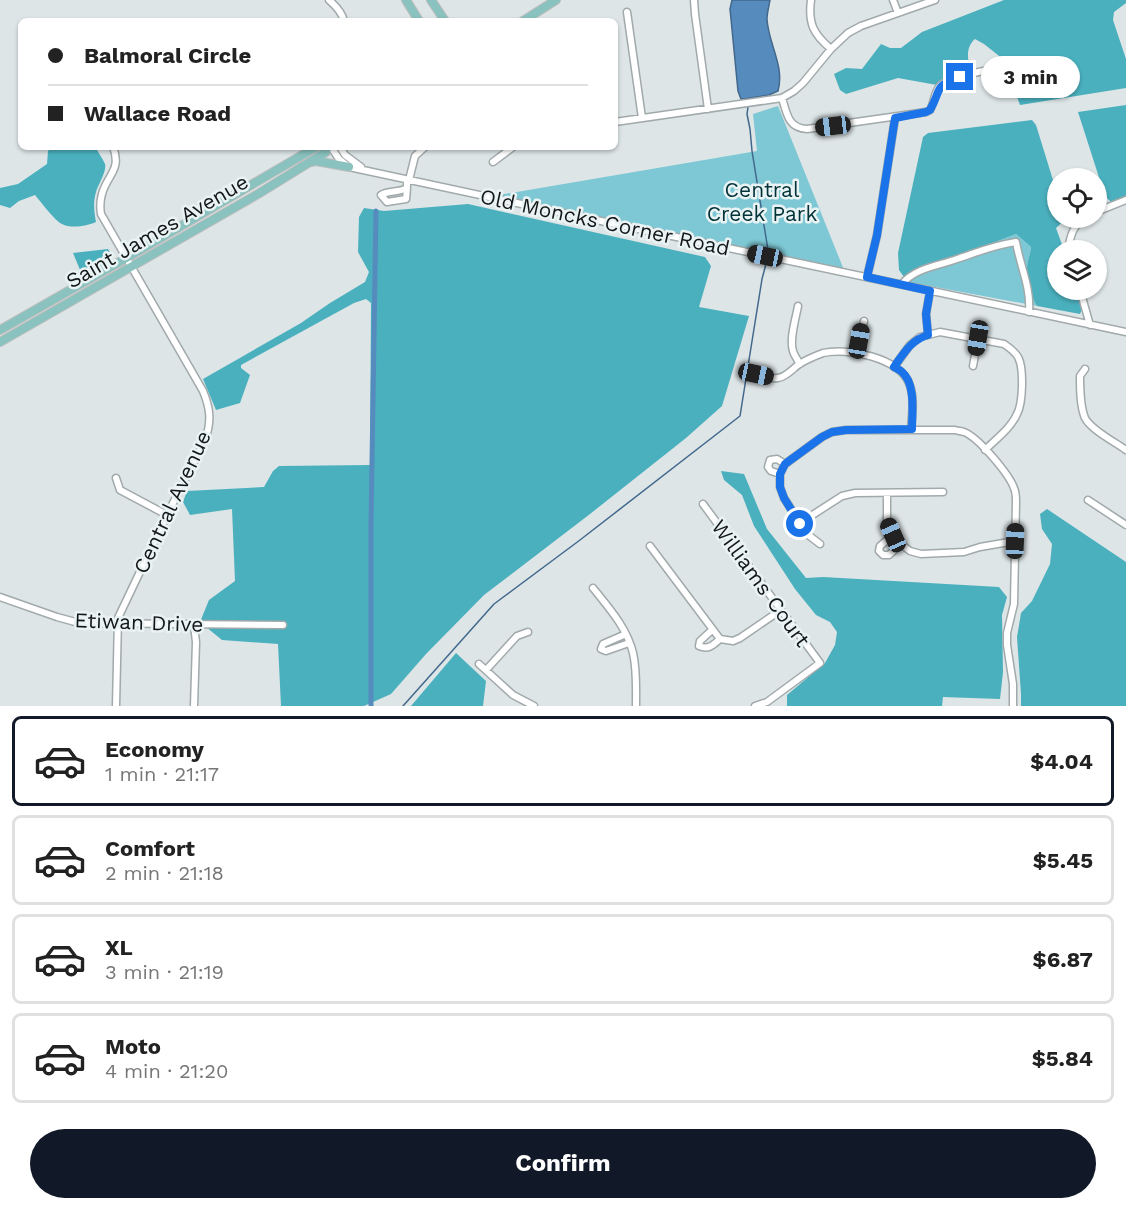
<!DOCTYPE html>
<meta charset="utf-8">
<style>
:root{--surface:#fff;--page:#f2f2f2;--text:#222;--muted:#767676;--line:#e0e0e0;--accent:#111827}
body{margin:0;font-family:"Work Sans",sans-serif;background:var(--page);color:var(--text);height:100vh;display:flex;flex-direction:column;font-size:22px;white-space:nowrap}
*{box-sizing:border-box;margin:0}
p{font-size:20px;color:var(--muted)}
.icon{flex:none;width:33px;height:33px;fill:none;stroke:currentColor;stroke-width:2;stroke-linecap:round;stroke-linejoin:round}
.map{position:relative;height:706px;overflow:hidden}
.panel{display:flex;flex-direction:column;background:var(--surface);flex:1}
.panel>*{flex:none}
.hud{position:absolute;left:18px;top:18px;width:600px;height:132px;border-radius:9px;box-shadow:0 2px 4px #0004;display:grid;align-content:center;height:132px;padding:0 30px;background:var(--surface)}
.controls{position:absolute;left:1047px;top:168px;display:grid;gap:12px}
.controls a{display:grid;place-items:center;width:60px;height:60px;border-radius:50%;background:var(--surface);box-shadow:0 2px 4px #0004;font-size:30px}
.end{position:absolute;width:27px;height:27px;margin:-14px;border:8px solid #1a73e8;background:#fff;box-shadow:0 0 0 3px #fff}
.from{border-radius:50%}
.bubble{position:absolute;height:42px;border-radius:21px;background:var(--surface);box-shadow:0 2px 4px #0004;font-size:20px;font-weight:700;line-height:42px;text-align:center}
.car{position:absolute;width:18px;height:36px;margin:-18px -9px;border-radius:8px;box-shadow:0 0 4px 2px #0007;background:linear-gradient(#222 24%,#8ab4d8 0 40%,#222 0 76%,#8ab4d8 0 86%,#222 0)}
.hud b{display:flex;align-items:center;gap:21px;height:57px;font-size:22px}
.hud b+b{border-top:2px solid var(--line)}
.hud i{width:15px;height:15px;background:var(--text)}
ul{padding:10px 0 0;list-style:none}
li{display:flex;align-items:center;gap:18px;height:90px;margin:0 12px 9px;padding:0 18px;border:3px solid var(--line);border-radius:9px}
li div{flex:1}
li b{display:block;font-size:22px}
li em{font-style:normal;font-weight:700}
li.selected{border-color:var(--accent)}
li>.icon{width:54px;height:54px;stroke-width:1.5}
.button{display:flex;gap:12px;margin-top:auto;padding:12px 30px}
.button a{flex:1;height:69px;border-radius:36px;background:var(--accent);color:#fff;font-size:24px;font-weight:700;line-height:69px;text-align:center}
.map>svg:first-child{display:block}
.green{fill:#7dc8d4}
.forest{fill:#4ab0be}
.water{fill:#568bbe;stroke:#42688c;stroke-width:1.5}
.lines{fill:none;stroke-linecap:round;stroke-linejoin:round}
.stream{stroke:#42688c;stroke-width:1.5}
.canal{stroke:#568bbe;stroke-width:5}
.minor-casing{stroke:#a1a9ab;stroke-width:9}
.major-casing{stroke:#bdbebe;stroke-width:10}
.minor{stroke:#fff;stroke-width:6}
.major{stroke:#89c2be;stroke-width:8}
.route{stroke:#1a73e8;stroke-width:8}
.labels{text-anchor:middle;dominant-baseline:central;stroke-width:5;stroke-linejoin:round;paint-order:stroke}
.park-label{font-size:21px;fill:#003238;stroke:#eaf3f4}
.street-label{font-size:21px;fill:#141717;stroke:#eaf3f4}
</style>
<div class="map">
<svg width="1126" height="706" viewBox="0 0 1126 706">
<rect width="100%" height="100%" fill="#dde5e7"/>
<path class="green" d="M778 106 844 270 493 196 757 151 753 114Z
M1016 234 1031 247C1030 254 1028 260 1027 267 1025 277 1031 297 1037 306L903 281 904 277Z"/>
<path class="forest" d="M1004 0H1126V3L1114 12 1113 20 1126 59V88L1020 105 1003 59 984 44 975 39C965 48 968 59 970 71L937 85 898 78 846 94 840 90 834 74 846 68 862 69 881 44 890 48H901L922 32Z
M1126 105V196L1111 202 1105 196 1078 112Z
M1032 120 1036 125 1057 193 1058 218H1065L1066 219 1056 228 1064 250H1058V290H1077L1083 307 1080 314 1037 306C1031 297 1025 277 1027 267 1028 259 1030 255 1031 247L1016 234 904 277 899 270 898 253 923 137 928 133Z
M52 147H95C98 152 103 159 105 164 107 171 98 185 96 192 93 202 94 212 96 222 87 226 71 229 62 224 55 221 41 202 35 195L19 201 10 208 0 205V188L18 184 47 164 48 151Z
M468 204 705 257 711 266 699 307 749 316 722 406 686 438 590 514 484 595 426 654 391 694 364 706H281L278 644 222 640 200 622 209 600 235 581 232 509 190 515 183 502 187 491 264 487 273 471 279 466 370 465 371 303 366 299 354 303 241 365V368L250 375 240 403 216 410 203 379 301 323 330 303 365 282 369 272 358 252 359 217 364 208 384 211Z
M108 249 112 256 104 265 83 277 73 253Z
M721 471 744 474 767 529 806 578 823 577 999 587 1007 597 1002 615 1003 672 1000 699 943 697 942 706H787V695L825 663 835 645 837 632 830 622 816 615 795 589 754 526 742 495 724 480Z
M1047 509 1126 562V706H1021V694L1017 637 1021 613 1032 601 1050 564 1052 544 1042 529 1040 514Z
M456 653 486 681 483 706H411Z"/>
<path class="water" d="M732 0H770C769 6 767 13 767 19 768 43 785 66 778 91L769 95 744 99H741L738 91 731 19 730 9Z"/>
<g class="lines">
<path class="stream" d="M748 107 747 114 750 129 752 151 768 250
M403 706 494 604 580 540 740 416 762 279 766 264"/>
<path class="canal" d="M371 706V526L376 211"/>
<defs>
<path id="minor" d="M329 0C336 6 342 12 344 21
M694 0 695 14 708 109
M811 0C808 23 813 34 831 49
M893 0 898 13
M627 12 642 118
M782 98C787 114 788 128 807 129L926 112 930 110C934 103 934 94 939 87 946 78 982 71 994 69
M615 122 782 98 794 91 803 83 831 49 848 33 861 26 935 0
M113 147C122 170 107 175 102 194 100 201 100 208 101 214L203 391C210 408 212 421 205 440L167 515 118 618 116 706
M331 147 339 159 349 167 615 224 1126 332
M340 147 345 155 361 167
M493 162 513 147
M407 179C407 186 407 193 406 199L387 202 381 195C389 190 398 193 407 188
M409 180 415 156 425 147
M1096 212 1126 200
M1068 250C1070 237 1073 224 1086 218
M867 277 877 235 895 118
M902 284C915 268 938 266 957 259 978 252 994 245 1016 242 1020 266 1031 287 1029 312
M1080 290 1090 325
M798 306C796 318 789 339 793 351 794 355 797 359 800 364
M928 335 926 314 930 291
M857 354 864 321
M973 366 978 338
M894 367 910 345 920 337 940 332 1004 344C1010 348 1015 352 1018 357 1024 368 1023 403 1017 414 1011 428 996 439 985 450
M1085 369 1080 376C1080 389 1080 406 1085 418 1091 430 1115 442 1126 450
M756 374C763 376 771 379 778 378 787 377 794 367 801 363 808 359 815 356 823 353 847 347 899 358 909 383 915 397 912 414 911 429
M785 464 822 437 832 432 846 430H955C958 431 961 431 964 432 978 437 1009 474 1014 488 1016 492 1016 497 1016 502L1014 604 1007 633V645L1013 684V706
M780 474 771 471 768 467 770 460 777 459 785 464 780 474V487L784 498 807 534 820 544
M116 478 120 490 167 515
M887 493V522L893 535 901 544 910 551 921 554 964 552 980 547 1015 541
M1088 500 1126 525
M703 504 820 663 767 702 755 706
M800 523 842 496 855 493 943 492
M893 535 880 546 879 551 883 555H889L901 544
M650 546 720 639 733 641 740 638 781 610
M593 588C609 608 627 628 633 653 637 670 636 689 636 706
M0 597 57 617 79 623 283 625
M194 625 196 642 194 706
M712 630 700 641 699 646C709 650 713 645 720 639
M626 634 603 644 601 649 606 651 629 643
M479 664 513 695 534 706
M486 670 517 636 528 632"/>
<path id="major" d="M406 0 419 21
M431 0 445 21
M523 21 556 0
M311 162 316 161 349 167
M0 330 135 253 316 147
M0 342 258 194 326 152 327 147"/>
</defs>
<use href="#minor" class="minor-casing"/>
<use href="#major" class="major-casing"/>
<use href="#minor" class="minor"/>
<use href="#major" class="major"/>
</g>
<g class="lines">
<path class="route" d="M800 524 784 498 780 487V474L785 464 822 437 832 432 846 430 912 429C912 413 916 384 902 372 900 370 897 369 894 367 904 353 911 340 928 335L926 314 930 291 867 277 877 235 895 118 926 112 930 110C943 87 932 88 960 77"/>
</g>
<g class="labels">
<g class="park-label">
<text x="762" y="189">Central<tspan x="762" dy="24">Creek Park</tspan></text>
</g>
<g class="street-label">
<text transform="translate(605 222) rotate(12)">Old Moncks Corner Road</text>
<text transform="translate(157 231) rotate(-30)">Saint James Avenue</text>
<text transform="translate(172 502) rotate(-65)">Central Avenue</text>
<text transform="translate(761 583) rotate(54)">Williams Court</text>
<text transform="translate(139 622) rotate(2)">Etiwan Drive</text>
</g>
</g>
</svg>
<div class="controls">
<a><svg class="icon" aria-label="locate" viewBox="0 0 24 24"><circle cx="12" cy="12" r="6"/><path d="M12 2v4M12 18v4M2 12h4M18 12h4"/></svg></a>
<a><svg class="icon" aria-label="layers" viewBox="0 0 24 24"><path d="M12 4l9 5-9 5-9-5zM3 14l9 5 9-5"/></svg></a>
</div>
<i class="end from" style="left:800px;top:524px"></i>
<i class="end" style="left:960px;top:77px"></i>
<div class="bubble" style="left:981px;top:56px;width:99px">3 min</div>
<i class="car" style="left:833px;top:126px;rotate:263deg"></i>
<i class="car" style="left:765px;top:256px;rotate:282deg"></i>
<i class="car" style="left:978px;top:338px;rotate:189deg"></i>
<i class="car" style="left:859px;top:341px;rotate:10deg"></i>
<i class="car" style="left:756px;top:374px;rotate:102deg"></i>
<i class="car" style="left:893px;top:535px;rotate:336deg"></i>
<i class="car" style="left:1015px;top:541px;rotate:2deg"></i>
<div class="hud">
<b><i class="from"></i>Balmoral Circle</b>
<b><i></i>Wallace Road</b>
</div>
</div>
<section class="panel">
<ul>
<li class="selected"><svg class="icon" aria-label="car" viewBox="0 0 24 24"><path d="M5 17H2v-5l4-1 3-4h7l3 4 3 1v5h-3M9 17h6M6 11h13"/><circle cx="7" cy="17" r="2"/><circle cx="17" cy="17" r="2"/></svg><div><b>Economy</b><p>1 min · 21:17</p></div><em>$4.04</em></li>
<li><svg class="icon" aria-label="car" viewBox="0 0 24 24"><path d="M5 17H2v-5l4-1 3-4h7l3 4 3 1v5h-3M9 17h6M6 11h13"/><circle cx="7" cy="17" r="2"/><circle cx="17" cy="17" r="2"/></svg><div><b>Comfort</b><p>2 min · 21:18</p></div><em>$5.45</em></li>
<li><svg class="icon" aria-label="car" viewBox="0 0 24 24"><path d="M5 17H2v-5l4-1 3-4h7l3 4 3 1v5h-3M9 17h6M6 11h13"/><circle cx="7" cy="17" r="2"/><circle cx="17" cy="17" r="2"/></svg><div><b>XL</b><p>3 min · 21:19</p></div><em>$6.87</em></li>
<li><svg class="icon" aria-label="car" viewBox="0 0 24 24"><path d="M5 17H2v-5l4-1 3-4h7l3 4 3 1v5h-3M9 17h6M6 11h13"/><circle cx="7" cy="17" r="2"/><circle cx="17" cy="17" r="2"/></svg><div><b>Moto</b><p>4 min · 21:20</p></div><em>$5.84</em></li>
</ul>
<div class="button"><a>Confirm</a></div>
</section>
